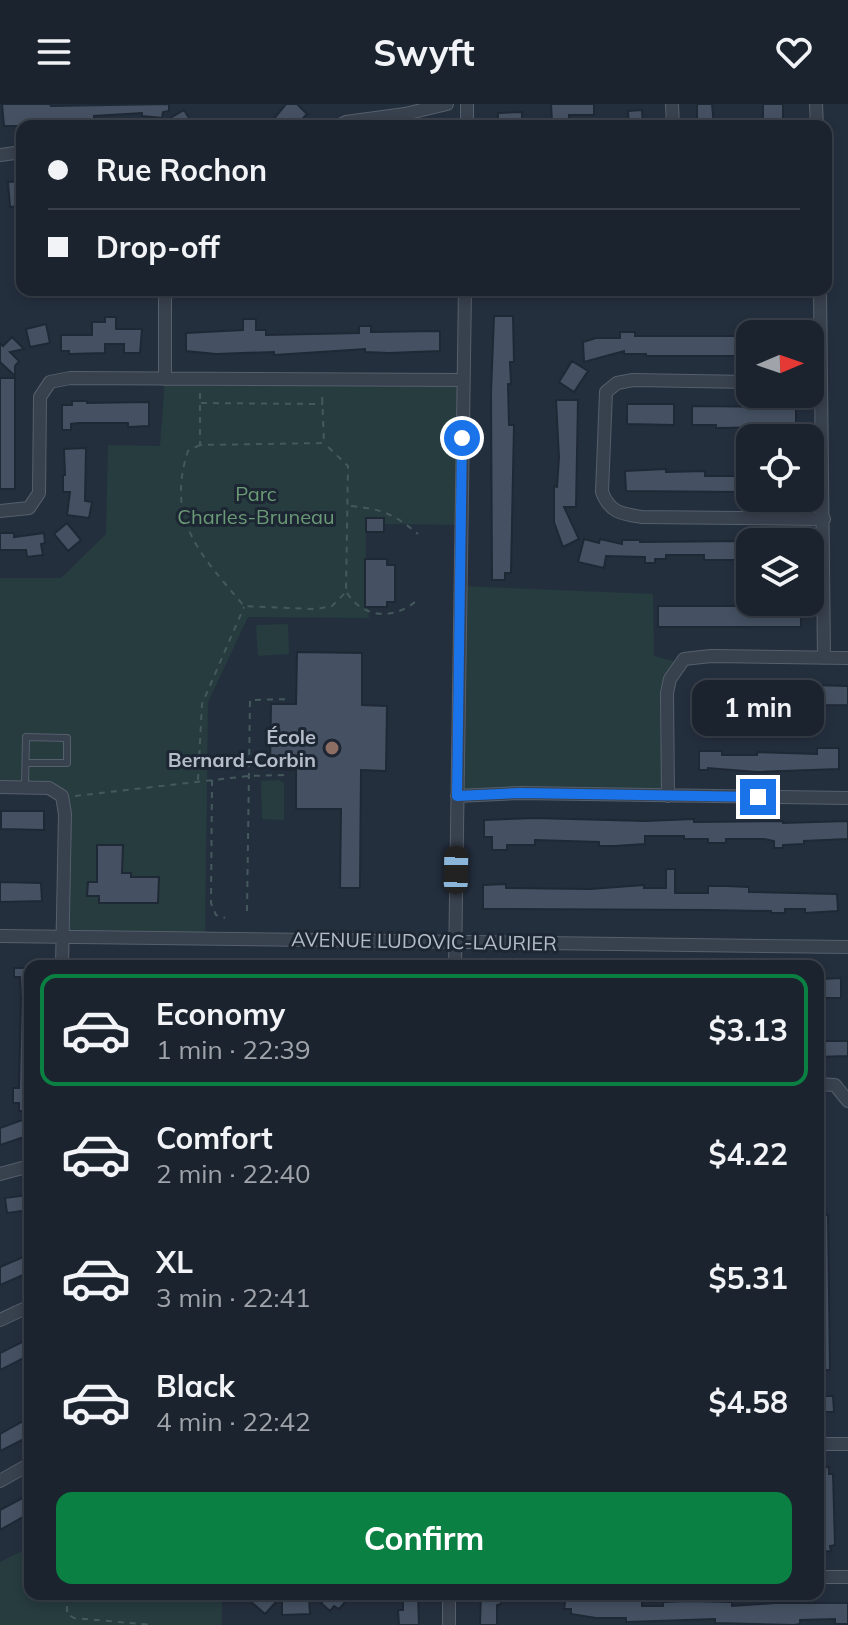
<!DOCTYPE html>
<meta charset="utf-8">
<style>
:root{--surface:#1b232e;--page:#282f3a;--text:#f1f3f6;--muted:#a0a4aa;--line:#39404a;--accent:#0b8043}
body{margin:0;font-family:Mulish,sans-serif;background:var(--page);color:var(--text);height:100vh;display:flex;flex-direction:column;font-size:30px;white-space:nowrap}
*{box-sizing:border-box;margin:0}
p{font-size:26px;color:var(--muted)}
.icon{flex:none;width:44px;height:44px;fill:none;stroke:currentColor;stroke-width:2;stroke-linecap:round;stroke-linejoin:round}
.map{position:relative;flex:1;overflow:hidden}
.sheet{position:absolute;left:24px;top:856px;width:800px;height:640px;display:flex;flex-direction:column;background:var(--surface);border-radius:16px;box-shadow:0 4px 12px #0003,0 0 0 2px var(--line)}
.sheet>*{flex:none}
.guide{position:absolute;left:16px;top:16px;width:816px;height:176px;border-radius:16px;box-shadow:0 4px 12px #0003,0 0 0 2px var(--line);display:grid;align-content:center;height:176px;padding:0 32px;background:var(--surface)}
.needle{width:52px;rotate:88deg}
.controls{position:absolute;left:736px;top:216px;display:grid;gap:16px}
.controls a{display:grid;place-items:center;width:88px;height:88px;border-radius:16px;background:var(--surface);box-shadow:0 4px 12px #0003,0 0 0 2px var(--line);font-size:40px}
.end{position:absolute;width:36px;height:36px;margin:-18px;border:10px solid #1a73e8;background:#fff;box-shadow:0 0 0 4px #fff}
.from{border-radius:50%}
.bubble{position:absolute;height:56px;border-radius:16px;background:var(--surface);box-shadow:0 4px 12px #0003,0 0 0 2px var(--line);font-size:26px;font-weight:700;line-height:56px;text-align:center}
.car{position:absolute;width:24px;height:48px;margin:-24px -12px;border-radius:10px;box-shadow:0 0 6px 2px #0007;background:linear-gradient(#222 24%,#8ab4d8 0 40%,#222 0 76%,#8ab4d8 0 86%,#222 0)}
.guide b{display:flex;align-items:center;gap:28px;height:76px;font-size:30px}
.guide b+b{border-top:2px solid var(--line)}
.guide i{width:20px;height:20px;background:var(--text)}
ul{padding:14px 0 0;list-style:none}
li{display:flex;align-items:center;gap:24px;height:112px;margin:0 16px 12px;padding:0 16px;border:4px solid transparent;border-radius:16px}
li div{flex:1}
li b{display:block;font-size:30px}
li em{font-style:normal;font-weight:700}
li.current{border-color:var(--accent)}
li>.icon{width:72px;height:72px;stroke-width:1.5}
.primary-button{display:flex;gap:16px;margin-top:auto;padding:16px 32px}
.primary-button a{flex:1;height:92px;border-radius:16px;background:var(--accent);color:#fff;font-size:32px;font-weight:700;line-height:92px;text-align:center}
header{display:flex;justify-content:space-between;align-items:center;height:104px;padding:0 32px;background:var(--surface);font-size:36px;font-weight:700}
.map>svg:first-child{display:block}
.green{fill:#263c3f}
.building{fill:#455162;stroke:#1f2835;stroke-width:2}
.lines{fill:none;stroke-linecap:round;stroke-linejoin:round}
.lane-casing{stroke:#565f6c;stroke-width:8}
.street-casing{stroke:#565f6c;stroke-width:14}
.path{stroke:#44595c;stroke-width:2;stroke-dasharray:6 6;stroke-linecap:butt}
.lane{stroke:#38414e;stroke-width:6}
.street{stroke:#38414e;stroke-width:12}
.route{stroke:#1a73e8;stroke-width:10}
.education-dot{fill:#8d6e63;stroke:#1d2633;stroke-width:3}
.labels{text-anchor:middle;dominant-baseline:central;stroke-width:6;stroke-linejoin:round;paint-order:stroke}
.park-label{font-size:20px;fill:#6b9a76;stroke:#1d2633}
.poi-label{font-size:20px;font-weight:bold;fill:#b4bcc9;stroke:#1d2633;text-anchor:end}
.street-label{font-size:20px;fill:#b4bcc9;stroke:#1d2633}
</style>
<header><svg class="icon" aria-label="menu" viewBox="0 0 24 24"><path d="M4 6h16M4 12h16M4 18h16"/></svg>Swyft<svg class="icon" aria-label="heart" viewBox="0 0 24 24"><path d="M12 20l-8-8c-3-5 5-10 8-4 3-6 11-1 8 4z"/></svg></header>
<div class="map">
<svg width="848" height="1521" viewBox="0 0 848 1521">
<rect width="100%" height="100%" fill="#242f3e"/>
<path class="green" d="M165 275 462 276 461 421 385 420 384 428H366L365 503H368L369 514 248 513 208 598 205 834 64 833 62 693 49 684 0 683V474H61L106 430 108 341 160 342Z
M461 482 653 490 654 552 681 559 671 574 668 689 457 690Z
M288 520 289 550 258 552 256 521Z
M279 676 284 679V716L262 715 261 677Z
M30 1443V1490H222V1521H0V1458Z"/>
<path class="building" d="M2 0H50L51 2 169 0V7L163 8 162 14 142 12V9L94 12V16L37 22H4Z
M286 0H297L307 10 296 22H268Z
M551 0H594V11H569V18H552Z
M697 0H712L714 22H697Z
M763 0H783V22H763Z
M184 6 194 22H171L167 16Z
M642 6 643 22H629L628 7Z
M522 8V22H498V9Z
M22 77 20 102 10 103 8 78Z
M494 212H513L514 258H510L511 280H508L509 321H514L511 469H505V476H492L491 289Z
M105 213H116V225H142L140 249H124V240H105V249L69 250V247H61V231H92V218H105Z
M243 215H256V226H266V231L359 229V222H371V228L440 227V247L389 249 365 248V245L274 251V248L216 250 186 247V229L243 226Z
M46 220 50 239 30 243 26 225Z
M620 228H635V232H748V252H646V250H624V247L584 258 583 238 596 234H620Z
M12 233 24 245 10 248 19 257 15 262V272L0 258V239L3 242Z
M572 257 588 267 574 288 559 278Z
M0 274H15V385H0Z
M556 296H578L576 403H564L579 435 563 443 554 418V382L557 383 559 353Z
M72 297H87V299L149 298V322L128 323V319H79L71 320V326H62V301H72Z
M627 300H674V321L627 320Z
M692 302 796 303V326L777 325V323L716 324V321H692Z
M86 344 85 397 92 398 89 414 67 411 70 388H63V371H65L64 345Z
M666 365V368L705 367V372H742V388L626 387 625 367Z
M366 414H384V428H366Z
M67 419 81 436 68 447 54 430Z
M0 429H14V433L44 429 45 439 41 440 43 451 27 453 26 446H0Z
M584 435 599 439 600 435 622 440V436H640V438L749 437 750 456H704V451H666V455H655V459H645V453L606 452 604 464 578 458Z
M365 455H387V461H395V498H387V503H365Z
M658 502H801V523H658Z
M297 548 362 549V601L387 602 386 667 361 666 360 784H340L341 705H296V666L270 665 271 600H296Z
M779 580 848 582V601L729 602V599H697V581Z
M817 644H839V665L757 668 708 664V666H699V647H722V651H757V648L817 650Z
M1 707H44V726L1 725Z
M534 714 645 717 694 715V718L783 717V719L848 717V735L804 737V740L783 741V744H774V737L764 735H726V739H708V735H684V732H645V740L614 742H599V738L535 736V741H507V746H492V733H484V716Z
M97 741H123L122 769H131V773H159L158 799H99V792H87L88 778H97Z
M666 765H675V789H708V782H726L749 783V788L837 790 838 807 805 809V805H785V809H771V807L708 806 483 805V781L506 780V784L590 785 644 781V784H666Z
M0 778 41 779 42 797 0 798Z
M14 864H30V1007H19V999H13V984H19L21 894 20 873H14Z
M841 874V894H822V875Z
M818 937H848V952L818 953Z
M25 1015 30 1031 0 1041V1024Z
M27 1091 30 1106 7 1109 5 1094Z
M818 1111H828L830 1266H818Z
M30 1150V1168L0 1181V1163Z
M30 1234V1251L0 1266V1249Z
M818 1292H833L834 1308H818Z
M27 1315 30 1332 0 1347V1330Z
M829 1363V1370H833L835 1441 830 1442 831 1447 819 1448 818 1364Z
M30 1390V1409L0 1426V1406Z
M242 1490H269L277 1497 265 1510Z
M329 1490H352L339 1505 334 1502 330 1507 321 1499Z
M403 1490H418L419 1521H399L398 1506H403Z
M481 1490H501V1500L497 1501V1521H480Z
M574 1490 590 1492 589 1496 642 1495V1502H663V1498L689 1497 732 1498V1502L775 1499H848V1520H835V1515L800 1516V1520L794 1521 715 1519V1515L626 1518V1514H596L571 1510V1505H564L566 1492 574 1493Z
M309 1494 310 1510 282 1511V1495Z"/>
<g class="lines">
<defs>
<path id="lane" d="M25 683 26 633 67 634V659H26"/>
<path id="street" d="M672 0 673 22
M816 0 817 22
M338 22 346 18 405 10 447 0
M467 22V0
M0 51 22 48
M820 186 824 554
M165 275V186
M750 278 633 276 617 279 606 288 602 388C610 409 622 410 642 413L824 415
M0 407 29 404 39 389 40 293 50 278 70 274 462 276
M0 683 49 684 62 692 65 710 62 862
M457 692 521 689 848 694
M668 692 667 589 670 575 684 555 711 552 848 554
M0 832 848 843
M455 862 465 186
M818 980 835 981 848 997
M0 1070 30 1062
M0 1216 30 1202
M818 1340H848
M0 1377 30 1360
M818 1473H848
M449 1521V1490"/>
</defs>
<use href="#lane" class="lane-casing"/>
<use href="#street" class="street-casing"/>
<path class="path" d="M200 289V341L324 339 322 289
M201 299 323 300
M200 341 188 347C165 417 202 452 244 502L316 505 332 502 346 488 348 362 324 339
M351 402C382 405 394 410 418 430
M347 489C363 514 393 516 415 498
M198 676 202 600 244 503
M212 676 211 799 216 811 225 814
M75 692 248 672 285 671
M247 807 250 596 291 595
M67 1490V1510L74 1514 153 1521"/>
<use href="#lane" class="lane"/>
<use href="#street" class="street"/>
</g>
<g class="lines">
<path class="route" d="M462 334 457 692 521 689 758 693"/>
</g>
<circle class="education-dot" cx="332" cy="644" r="8"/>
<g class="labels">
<g class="park-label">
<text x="256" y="389">Parc<tspan x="256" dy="23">Charles-Bruneau</tspan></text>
</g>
<g class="poi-label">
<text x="316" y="632">École<tspan x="316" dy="23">Bernard-Corbin</tspan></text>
</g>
<g class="street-label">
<text transform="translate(424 837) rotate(1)">AVENUE LUDOVIC-LAURIER</text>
</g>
</g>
</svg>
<div class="controls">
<a><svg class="needle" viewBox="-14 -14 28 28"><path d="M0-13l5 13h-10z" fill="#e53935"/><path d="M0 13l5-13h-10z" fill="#a0a4aa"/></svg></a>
<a><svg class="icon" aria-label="locate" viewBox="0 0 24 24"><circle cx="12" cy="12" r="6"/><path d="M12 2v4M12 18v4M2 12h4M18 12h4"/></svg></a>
<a><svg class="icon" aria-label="layers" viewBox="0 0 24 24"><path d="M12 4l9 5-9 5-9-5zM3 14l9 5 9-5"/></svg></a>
</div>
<i class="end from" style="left:462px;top:334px"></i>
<i class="end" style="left:758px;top:693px"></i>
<div class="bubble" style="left:692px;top:576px;width:132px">1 min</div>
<i class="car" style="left:456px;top:766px;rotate:1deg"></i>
<div class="guide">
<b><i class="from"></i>Rue Rochon</b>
<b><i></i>Drop-off</b>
</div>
<section class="sheet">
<ul>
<li class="current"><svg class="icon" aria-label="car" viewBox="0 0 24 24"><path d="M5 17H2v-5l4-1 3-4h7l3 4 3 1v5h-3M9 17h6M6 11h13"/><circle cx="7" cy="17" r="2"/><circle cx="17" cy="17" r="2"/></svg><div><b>Economy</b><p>1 min · 22:39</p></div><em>$3.13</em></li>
<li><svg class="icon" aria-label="car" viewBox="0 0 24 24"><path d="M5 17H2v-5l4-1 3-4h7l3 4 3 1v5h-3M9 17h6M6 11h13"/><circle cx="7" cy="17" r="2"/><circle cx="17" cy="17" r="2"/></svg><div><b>Comfort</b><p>2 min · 22:40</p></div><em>$4.22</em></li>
<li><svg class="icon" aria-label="car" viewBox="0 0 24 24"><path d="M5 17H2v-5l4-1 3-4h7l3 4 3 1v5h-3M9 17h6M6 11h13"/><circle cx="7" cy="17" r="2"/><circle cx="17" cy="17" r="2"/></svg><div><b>XL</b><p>3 min · 22:41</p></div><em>$5.31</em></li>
<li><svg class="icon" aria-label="car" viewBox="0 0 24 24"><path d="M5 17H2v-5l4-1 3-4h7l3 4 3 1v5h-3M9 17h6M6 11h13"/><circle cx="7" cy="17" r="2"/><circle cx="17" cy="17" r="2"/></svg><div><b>Black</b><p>4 min · 22:42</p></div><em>$4.58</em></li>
</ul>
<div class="primary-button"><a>Confirm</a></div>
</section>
</div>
